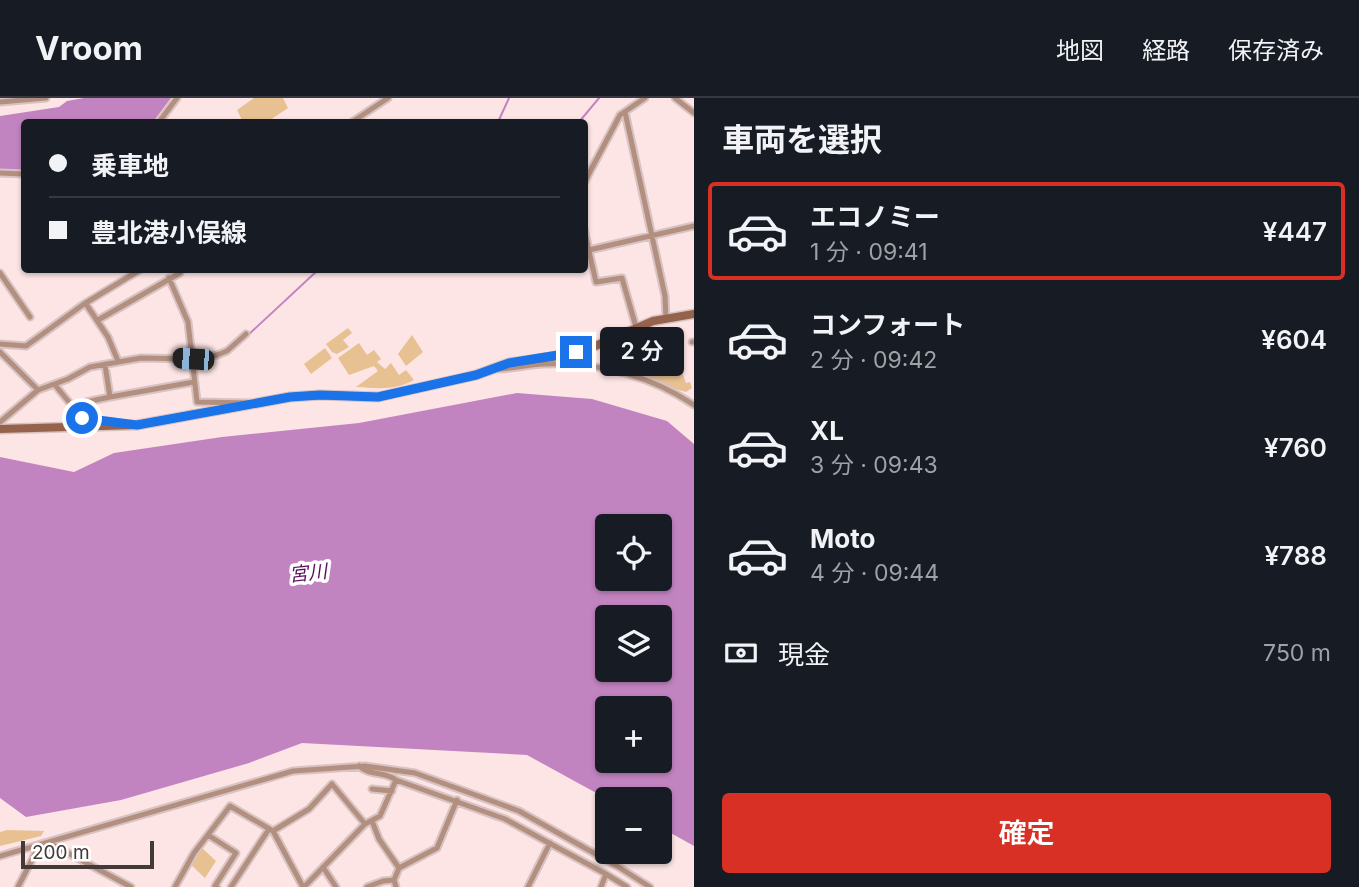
<!DOCTYPE html>
<html lang="ja">
<meta charset="utf-8">
<style>
:root{--surface:#171b24;--page:#20242c;--text:#f1f3f6;--muted:#9ea1a6;--line:#363941;--accent:#d93025}
body{margin:0;font-family:Inter,"Noto Sans JP",sans-serif;background:var(--page);color:var(--text);height:100vh;display:flex;flex-direction:column;font-size:26px;white-space:nowrap}
*{box-sizing:border-box;margin:0}
p{font-size:23px;color:var(--muted)}
.icon{flex:none;width:38px;height:38px;fill:none;stroke:currentColor;stroke-width:2;stroke-linecap:round;stroke-linejoin:round}
.map{position:relative;flex:1;overflow:hidden}
.panel{display:flex;flex-direction:column;background:var(--surface);width:665px}
.panel>*{flex:none}
.hud{position:absolute;left:21px;top:21px;width:567px;height:154px;border-radius:7px;box-shadow:0 2px 5px #0004;display:grid;align-content:center;height:154px;padding:0 28px;background:var(--surface)}
.tools{position:absolute;left:595px;top:416px;display:grid;gap:14px}
.tools a{display:grid;place-items:center;width:77px;height:77px;border-radius:7px;background:var(--surface);box-shadow:0 2px 5px #0004;font-size:35px}
.scale{position:absolute;left:21px;bottom:18px;width:133px;box-sizing:border-box;padding-left:7px;border:4px solid #423938;border-top:0;font-size:19px;line-height:24px;white-space:nowrap;color:#423938;-webkit-text-stroke:5px #fff;paint-order:stroke}
.end{position:absolute;width:32px;height:32px;margin:-16px;border:9px solid #1a73e8;background:#fff;box-shadow:0 0 0 4px #fff}
.from{border-radius:50%}
.bubble{position:absolute;height:49px;border-radius:7px;background:var(--surface);box-shadow:0 2px 5px #0004;font-size:23px;font-weight:600;line-height:49px;text-align:center}
.car{position:absolute;width:21px;height:42px;margin:-21px -10px;border-radius:9px;box-shadow:0 0 5px 2px #0007;background:linear-gradient(#222 24%,#8ab4d8 0 40%,#222 0 76%,#8ab4d8 0 86%,#222 0)}
.hud b{display:flex;align-items:center;gap:24px;height:66px;font-size:26px}
.hud b+b{border-top:2px solid var(--line)}
.hud i{width:18px;height:18px;background:var(--text)}
ul{padding:0;list-style:none}
li{display:flex;align-items:center;gap:21px;height:98px;margin:0 14px 10px;padding:0 14px;border:4px solid transparent;border-radius:7px}
li div{flex:1}
li b{display:block;font-size:26px}
li em{font-style:normal;font-weight:600}
li.current{border-color:var(--accent)}
li>.icon{width:63px;height:63px;stroke-width:1.5}
h2{padding:0 28px;font-size:32px;line-height:84px}
.pay{display:flex;align-items:center;gap:18px;height:77px;padding:0 28px;font-size:26px}
.pay p{margin-inline-start:auto}
.button{display:flex;gap:14px;margin-top:auto;padding:14px 28px}
.button a{flex:1;height:80px;border-radius:7px;background:var(--accent);color:#fff;font-size:28px;font-weight:600;line-height:80px;text-align:center}
header{display:flex;align-items:center;gap:42px;box-sizing:border-box;height:98px;padding:0 35px;background:var(--surface);border-bottom:2px solid var(--line)}
header strong{font-size:33px}
nav{display:flex;gap:38px;margin-inline-start:auto;font-size:24px}
main{display:flex;flex:1;min-height:0}
.map>svg:first-child{display:block}
.green{fill:#e7c192}
.water{fill:#c284c1;fill-rule:evenodd}
.lines{fill:none;stroke-linecap:round;stroke-linejoin:round}
.stream{stroke:#c284c1;stroke-width:2}
.street-casing{stroke:#d7c3c2;stroke-width:9}
.secondary-casing{stroke:#d7c3c2;stroke-width:11}
.street{stroke:#b38f7f;stroke-width:5}
.secondary{stroke:#95634b;stroke-width:8}
.route{stroke:#1a73e8;stroke-width:9}
.labels{text-anchor:middle;dominant-baseline:central;stroke-width:7;stroke-linejoin:round;paint-order:stroke}
.water-label{font-size:19px;font-style:italic;fill:#590d5a;stroke:#fff}
</style>
<header>
<strong>Vroom</strong>
<nav><a>地図</a><a>経路</a><a>保存済み</a></nav>
</header>
<main>
<div class="map">
<svg width="694" height="789" viewBox="0 0 694 789">
<rect width="100%" height="100%" fill="#fce5e4"/>
<path class="green" d="M254 0H283L288 10 267 24H243L237 12Z
M348 230 352 235 343 242 349 249 337 256 332 254 326 246Z
M412 237 423 254 406 268 398 256Z
M359 245 367 257 374 252 381 261 377 264 385 271 391 265 399 277 406 272 414 282C394 293 378 290 356 289L378 273 374 268 349 277 338 260Z
M325 250 332 260 311 276 304 266Z
M677 260 686 285 690 284 692 290 686 294C662 288 640 276 616 270L632 266 636 269 648 268 661 270 663 268 660 263Z
M7 732 44 733 41 738 0 748V734Z
M201 749 216 763 205 780 190 766Z"/>
<path class="water" d="M84 0H171L153 24H24V73L0 71V18L59 9 67 3Z
M517 295 592 301 667 323 694 346V748L660 729V702H609L527 657 302 645 249 665 121 702 26 719 0 700V359L74 374 114 355 222 339 359 325ZM607 429H660V481H607ZM607 520H660V572H607ZM607 611H660V663H607Z"/>
<g class="lines">
<path class="stream" d="M498 24 509 0
M579 24 599 0
M247 238 318 172"/>
<defs>
<path id="street" d="M675 0 694 15
M0 4 46 0
M625 14 665 198 666 221
M159 24 177 0
M352 24 388 0
M0 75 24 76
M584 85 620 17 645 0
M584 131 596 184 622 180 636 229
M589 152 694 128
M0 175 30 219
M169 180 188 224 197 304 250 305
M86 206 108 239 118 263
M98 222 180 175 178 172
M692 244H694
M0 246 26 248 84 206 140 172
M0 254 38 292
M105 267 110 299 194 284
M499 271C514 270 528 267 543 266 597 264 649 277 694 307
M55 287 82 320 120 325
M72 307 110 299
M0 324 38 292 68 281 90 269 141 260 193 261 217 257 227 253 246 236
M359 668C369 678 385 673 396 682
M372 691 392 693
M372 723 379 741 399 770 394 782
M273 733 303 789
M208 737 236 755 215 788 217 789
M0 758 293 673 365 668 415 675 519 713 617 768 650 789
M323 769 336 789
M399 770 437 750 457 702
M606 776 627 789
M18 789 36 754 55 748 131 789
M175 789 194 755 230 708 273 733 309 711 332 686 365 726
M231 789 269 731
M304 789 365 726 380 718 396 682 505 721 606 776 601 789
M367 789 383 783 394 782 396 789
M528 789 550 745"/>
<path id="secondary" d="M0 331 137 327 290 299 320 297 378 299 476 277 509 265 559 258 593 249 653 223 694 216"/>
</defs>
<use href="#street" class="street-casing"/>
<use href="#secondary" class="secondary-casing"/>
<use href="#street" class="street"/>
<use href="#secondary" class="secondary"/>
</g>
<g class="lines">
<path class="route" d="M82 320 137 327 290 299 320 297 378 299 476 277 509 265 576 254"/>
</g>
<g class="labels">
<g class="water-label">
<text transform="translate(308 475) rotate(-6)">宮川</text>
</g>
</g>
</svg>
<div class="tools">
<a><svg class="icon" aria-label="locate" viewBox="0 0 24 24"><circle cx="12" cy="12" r="6"/><path d="M12 2v4M12 18v4M2 12h4M18 12h4"/></svg></a>
<a><svg class="icon" aria-label="layers" viewBox="0 0 24 24"><path d="M12 4l9 5-9 5-9-5zM3 14l9 5 9-5"/></svg></a>
<a>+</a>
<a>−</a>
</div>
<div class="scale">200 m</div>
<i class="end from" style="left:82px;top:320px"></i>
<i class="end" style="left:576px;top:254px"></i>
<div class="bubble" style="left:600px;top:229px;width:84px">2 分</div>
<i class="car" style="left:193px;top:261px;rotate:274deg"></i>
<div class="hud">
<b><i class="from"></i>乗車地</b>
<b><i></i>豊北港小俣線</b>
</div>
</div>
<section class="panel">
<h2>車両を選択</h2>
<ul>
<li class="current"><svg class="icon" aria-label="car" viewBox="0 0 24 24"><path d="M5 17H2v-5l4-1 3-4h7l3 4 3 1v5h-3M9 17h6M6 11h13"/><circle cx="7" cy="17" r="2"/><circle cx="17" cy="17" r="2"/></svg><div><b>エコノミー</b><p>1 分 · 09:41</p></div><em>¥447</em></li>
<li><svg class="icon" aria-label="car" viewBox="0 0 24 24"><path d="M5 17H2v-5l4-1 3-4h7l3 4 3 1v5h-3M9 17h6M6 11h13"/><circle cx="7" cy="17" r="2"/><circle cx="17" cy="17" r="2"/></svg><div><b>コンフォート</b><p>2 分 · 09:42</p></div><em>¥604</em></li>
<li><svg class="icon" aria-label="car" viewBox="0 0 24 24"><path d="M5 17H2v-5l4-1 3-4h7l3 4 3 1v5h-3M9 17h6M6 11h13"/><circle cx="7" cy="17" r="2"/><circle cx="17" cy="17" r="2"/></svg><div><b>XL</b><p>3 分 · 09:43</p></div><em>¥760</em></li>
<li><svg class="icon" aria-label="car" viewBox="0 0 24 24"><path d="M5 17H2v-5l4-1 3-4h7l3 4 3 1v5h-3M9 17h6M6 11h13"/><circle cx="7" cy="17" r="2"/><circle cx="17" cy="17" r="2"/></svg><div><b>Moto</b><p>4 分 · 09:44</p></div><em>¥788</em></li>
</ul>
<div class="pay"><svg class="icon" aria-label="cash" viewBox="0 0 24 24"><path d="M3 7h18v10H3z"/><circle cx="12" cy="12" r="2"/></svg>現金<p>750 m</p></div>
<div class="button"><a>確定</a></div>
</section>
</main>
